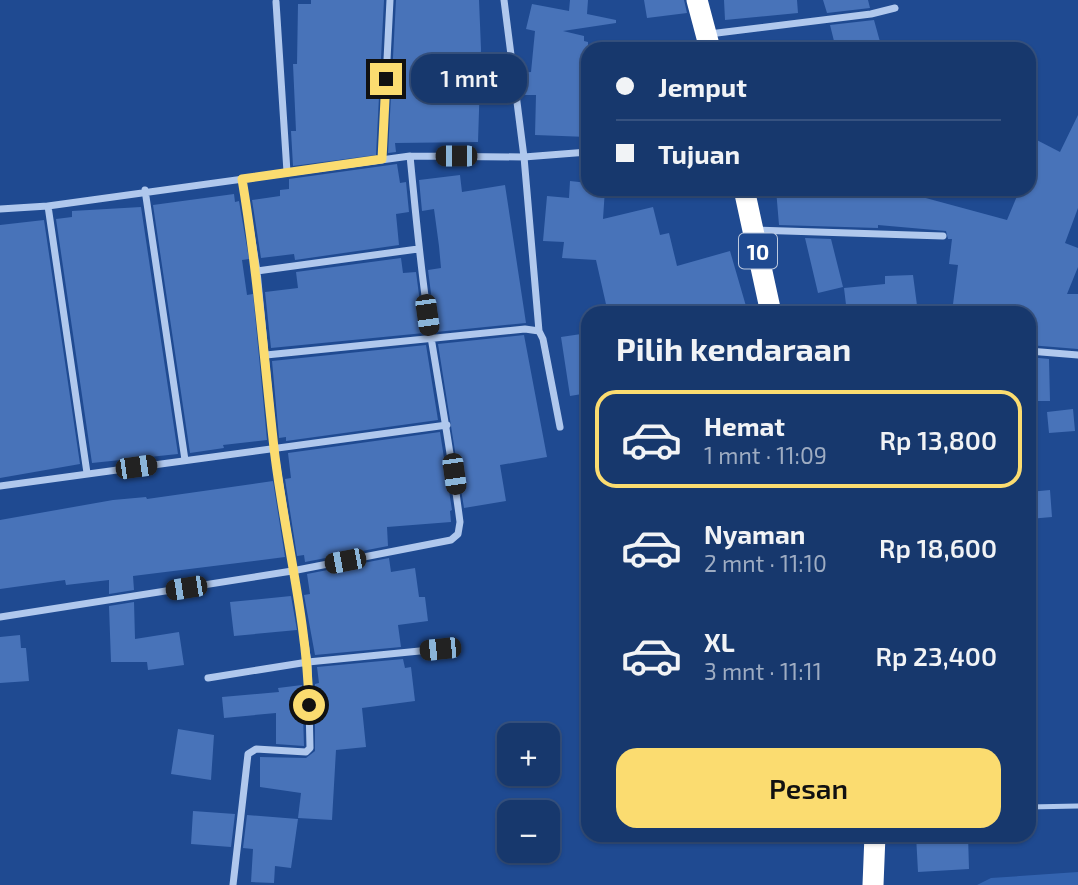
<!DOCTYPE html>
<html lang="id">
<meta charset="utf-8">
<style>
:root{--surface:#17386d;--page:#203f72;--text:#f1f3f6;--muted:#9eacc2;--line:#365280;--accent:#fbdc70}
body{margin:0;font-family:"Exo 2",sans-serif;background:var(--page);color:var(--text);height:100vh;display:flex;flex-direction:column;font-size:26px;white-space:nowrap}
*{box-sizing:border-box;margin:0}
p{font-size:23px;color:var(--muted)}
.icon{flex:none;width:38px;height:38px;fill:none;stroke:currentColor;stroke-width:2;stroke-linecap:round;stroke-linejoin:round}
.map{position:relative;flex:1;overflow:hidden}
.side{position:absolute;left:581px;top:306px;width:455px;height:536px;display:flex;flex-direction:column;background:var(--surface);border-radius:21px;box-shadow:0 2px 5px #0004,0 0 0 2px var(--line)}
.side>*{flex:none}
.hud{position:absolute;left:581px;top:42px;width:455px;height:154px;border-radius:21px;box-shadow:0 2px 5px #0004,0 0 0 2px var(--line);display:grid;align-content:center;height:154px;padding:0 35px;background:var(--surface)}
.fabs{position:absolute;left:497px;top:723px;display:grid;gap:14px}
.fabs a{display:grid;place-items:center;width:63px;height:63px;border-radius:14px;background:var(--surface);box-shadow:0 2px 5px #0004,0 0 0 2px var(--line);font-size:35px}
.end{position:absolute;width:32px;height:32px;margin:-16px;border:9px solid #fbdc70;background:#111;box-shadow:0 0 0 4px #111}
.from{border-radius:50%}
.bubble{position:absolute;height:49px;border-radius:21px;background:var(--surface);box-shadow:0 2px 5px #0004,0 0 0 2px var(--line);font-size:23px;font-weight:600;line-height:49px;text-align:center}
.car{position:absolute;width:21px;height:42px;margin:-21px -10px;border-radius:9px;box-shadow:0 0 5px 2px #0007;background:linear-gradient(#222 24%,#8ab4d8 0 40%,#222 0 76%,#8ab4d8 0 86%,#222 0)}
.hud b{display:flex;align-items:center;gap:24px;height:66px;font-size:26px}
.hud b+b{border-top:2px solid var(--line)}
.hud i{width:18px;height:18px;background:var(--text)}
ul{padding:0;list-style:none}
li{display:flex;align-items:center;gap:21px;height:98px;margin:0 14px 10px;padding:0 21px;border:4px solid transparent;border-radius:21px}
li div{flex:1}
li b{display:block;font-size:26px}
li em{font-style:normal;font-weight:600}
li.on{border-color:var(--accent)}
li>.icon{width:63px;height:63px;stroke-width:1.5}
h2{padding:0 35px;font-size:32px;line-height:84px}
.action{display:flex;gap:14px;margin-top:auto;padding:14px 35px}
.action a{flex:1;height:80px;border-radius:21px;background:var(--accent);color:#111;font-size:28px;font-weight:600;line-height:80px;text-align:center}
.map>svg:first-child{display:block}
.green{fill:#3363af}
.building{fill:#4873b9}
.lines{fill:none;stroke-linecap:round;stroke-linejoin:round}
.lane{stroke:#b0c8ed;stroke-width:5}
.street{stroke:#b0c8ed;stroke-width:7}
.highway{stroke:#fff;stroke-width:21}
.route{stroke:#fbdc70;stroke-width:9}
.labels{text-anchor:middle;dominant-baseline:central;stroke-width:6;stroke-linejoin:round;paint-order:stroke}
.shield{fill:#1f4a91;stroke:#bcc9de;stroke-width:2}
.shield-label{font-size:21px;font-weight:bold;fill:#fff}
</style>
<div class="map">
<svg width="1078" height="885" viewBox="0 0 1078 885">
<rect width="100%" height="100%" fill="#1f4a91"/>
<path class="green" d="M1078 872V885H977L991 878Z"/>
<path class="building" d="M311 0H384L376 155 293 166 291 131H296L293 64H297L298 4H311Z
M396 0H479L481 49 478 142 395 143 396 152 388 153Z
M570 0H588L587 14 616 20V23L563 31 584 36V41L588 42V137L535 135 536 95H522L519 73 531 72 535 31 526 29 532 4 569 11Z
M644 0H684L687 13 647 18Z
M724 0H797L798 13 725 20Z
M823 0H868L870 8 827 13Z
M874 20 882 49H836L830 25Z
M1078 115V208L1065 243 1078 248V267L1067 294H1078V349L1029 345V313L952 312 958 265 949 264 952 239H948L946 231 878 225V228L779 225 776 189H924L922 197 1007 220 1020 189H1029V136L1060 152Z
M397 164 400 183 406 182 409 212 396 214 399 245 295 260 294 254 261 258 252 200 280 196V190L289 189V179Z
M460 175 462 192 505 185 526 323 436 332 428 270 441 268 439 246 434 209 422 211 419 180Z
M570 181 588 183V189H605L603 219 653 207 660 235 669 233 677 266 730 251 748 313H608L596 260 562 258 564 242 543 241 547 196 569 198Z
M234 194 235 202 239 201 249 259 242 260 247 295 253 294 267 440 223 445 224 448 190 453 153 205Z
M141 207 178 454 92 463 56 219 72 217V211Z
M44 220 80 464 0 478V225Z
M805 238 831 239 843 287 818 293Z
M401 258 403 273 416 272 424 333 271 348 265 292 298 288 296 272Z
M913 275 918 313H847L844 288 885 284V276Z
M588 333V393L570 396 561 337Z
M524 335 547 457 500 465 506 501 464 508 438 344Z
M426 345 438 420 286 441V437L279 438 272 361Z
M1029 357 1049 359 1050 401H1029Z
M1073 409 1075 431 1049 433 1047 412Z
M440 432 452 510 450 511 451 522 387 527 388 546 305 562 304 555 297 556 285 479 291 478 288 453Z
M273 481 285 557 133 576 134 590 109 594V580L66 585 65 580 0 589V520L113 500 146 497 147 499Z
M1050 490 1052 517 1029 519V492Z
M389 558 391 572 415 568 419 597H425L428 621 398 625 401 647 315 655 304 595 310 594 307 574Z
M291 596 297 630 234 636 230 602Z
M134 602 135 639 179 632 184 665 148 670 147 662H111L109 606Z
M20 635 21 648H26L29 681 0 683V637Z
M403 659 405 668 411 667 415 701 362 708 366 747 336 750 332 820 298 818 301 793 260 787V757L306 758 315 751V684L319 683 317 667Z
M302 685 304 746 276 744V713L224 718 222 697 279 692 278 688Z
M178 729 214 735 211 780 171 774Z
M193 811 235 814 231 847 191 844Z
M247 815 298 819 291 868 275 866 274 883 251 882 253 849 243 848Z
M916 835H968L969 869 918 872Z"/>
<g class="lines">
<path class="lane" d="M1029 807 1078 806"/>
<path class="street" d="M504 0 524 157 539 331 543 339 560 427
M276 2 287 172
M709 34 871 14 895 8
M382 159 390 0
M145 190 185 460
M48 206 87 473
M0 209 48 206 410 156 524 157 588 152
M754 230 943 236
M257 271 418 249
M1029 351 1078 355
M266 355 525 329 539 331
M0 486 447 425
M0 617 292 571 451 540 458 534 460 522C452 460 441 399 431 337 421 277 416 216 410 156
M208 678 308 662 440 649
M233 885 248 754 256 749 306 752 310 748 308 662 274 448 257 271 242 179"/>
<path class="highway" d="M697 0 710 49
M744 189 771 313
M873 885 875 835"/>
</g>
<g class="lines">
<path class="route" d="M309 705C307 619 284 534 274 448 264 358 257 268 242 179L382 159 386 79"/>
</g>
<g class="labels">
<rect class="shield" x="739" y="233.5" width="38" height="35" rx="5"/>
<g class="shield-label">
<text x="758" y="251">10</text>
</g>
</g>
</svg>
<div class="fabs">
<a>+</a>
<a>−</a>
</div>
<i class="end from" style="left:309px;top:705px"></i>
<i class="end" style="left:386px;top:79px"></i>
<div class="bubble" style="left:411px;top:54px;width:116px">1 mnt</div>
<i class="car" style="left:456px;top:156px;rotate:270deg"></i>
<i class="car" style="left:427px;top:315px;rotate:172deg"></i>
<i class="car" style="left:136px;top:467px;rotate:82deg"></i>
<i class="car" style="left:454px;top:474px;rotate:172deg"></i>
<i class="car" style="left:345px;top:561px;rotate:259deg"></i>
<i class="car" style="left:186px;top:588px;rotate:261deg"></i>
<i class="car" style="left:440px;top:649px;rotate:264deg"></i>
<div class="hud">
<b><i class="from"></i>Jemput</b>
<b><i></i>Tujuan</b>
</div>
<section class="side">
<h2>Pilih kendaraan</h2>
<ul>
<li class="on"><svg class="icon" aria-label="car" viewBox="0 0 24 24"><path d="M5 17H2v-5l4-1 3-4h7l3 4 3 1v5h-3M9 17h6M6 11h13"/><circle cx="7" cy="17" r="2"/><circle cx="17" cy="17" r="2"/></svg><div><b>Hemat</b><p>1 mnt · 11:09</p></div><em>Rp 13,800</em></li>
<li><svg class="icon" aria-label="car" viewBox="0 0 24 24"><path d="M5 17H2v-5l4-1 3-4h7l3 4 3 1v5h-3M9 17h6M6 11h13"/><circle cx="7" cy="17" r="2"/><circle cx="17" cy="17" r="2"/></svg><div><b>Nyaman</b><p>2 mnt · 11:10</p></div><em>Rp 18,600</em></li>
<li><svg class="icon" aria-label="car" viewBox="0 0 24 24"><path d="M5 17H2v-5l4-1 3-4h7l3 4 3 1v5h-3M9 17h6M6 11h13"/><circle cx="7" cy="17" r="2"/><circle cx="17" cy="17" r="2"/></svg><div><b>XL</b><p>3 mnt · 11:11</p></div><em>Rp 23,400</em></li>
</ul>
<div class="action"><a>Pesan</a></div>
</section>
</div>
